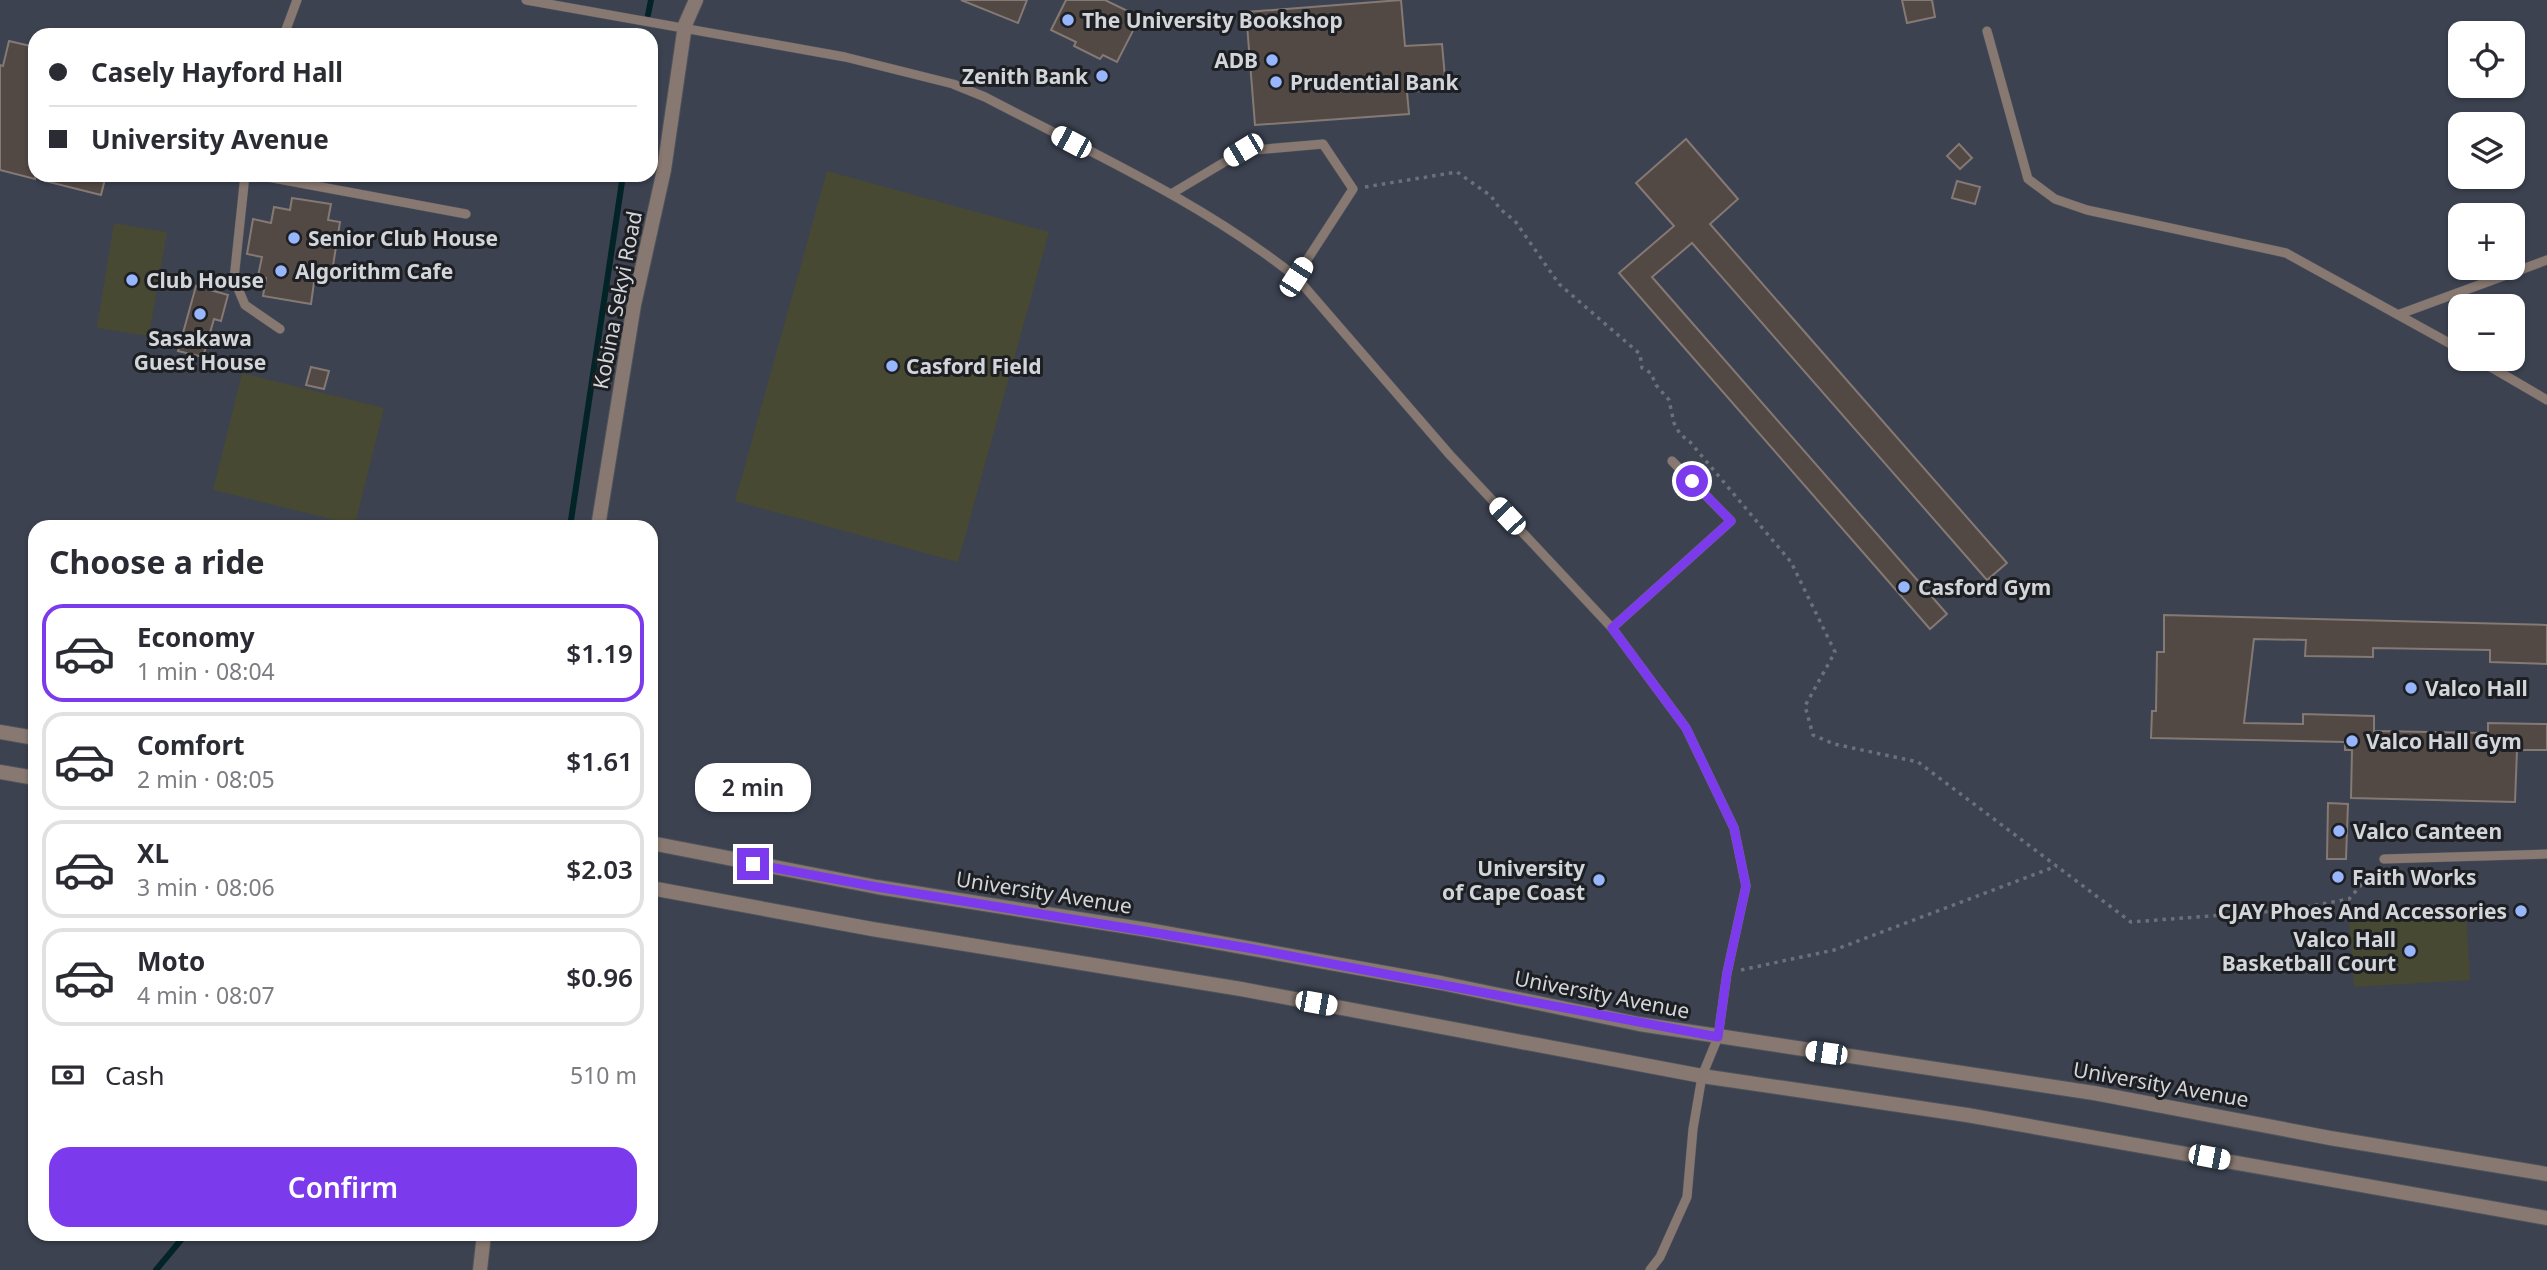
<!DOCTYPE html>
<meta charset="utf-8">
<style>
:root{--surface:#fff;--page:#f7f7f7;--text:#2b2b33;--muted:#7c7c81;--line:#e1e1e2;--accent:#7c3aed}
body{margin:0;font-family:"Noto Sans",sans-serif;background:var(--page);color:var(--text);height:100vh;display:flex;flex-direction:column;font-size:26px;white-space:nowrap}
*{box-sizing:border-box;margin:0}
p{font-size:23px;color:var(--muted)}
.icon{flex:none;width:38px;height:38px;fill:none;stroke:currentColor;stroke-width:2;stroke-linecap:round;stroke-linejoin:round}
.map{position:relative;flex:1;overflow:hidden}
.details{position:absolute;left:28px;top:520px;width:630px;height:721px;display:flex;flex-direction:column;background:var(--surface);border-radius:21px;box-shadow:0 2px 5px #0004}
.details>*{flex:none}
.guide{position:absolute;left:28px;top:28px;width:630px;height:154px;border-radius:21px;box-shadow:0 2px 5px #0004;display:grid;align-content:center;height:154px;padding:0 21px;background:var(--surface)}
.controls{position:absolute;left:2448px;top:21px;display:grid;gap:14px}
.controls a{display:grid;place-items:center;width:77px;height:77px;border-radius:14px;background:var(--surface);box-shadow:0 2px 5px #0004;font-size:35px}
.end{position:absolute;width:32px;height:32px;margin:-16px;border:9px solid #7c3aed;background:#fff;box-shadow:0 0 0 4px #fff}
.from{border-radius:50%}
.bubble{position:absolute;height:49px;border-radius:21px;background:var(--surface);box-shadow:0 2px 5px #0004;font-size:23px;font-weight:600;line-height:49px;text-align:center}
.car{position:absolute;width:21px;height:42px;margin:-21px -10px;border-radius:9px;box-shadow:0 0 5px 2px #0007;background:linear-gradient(#fff 24%,#345 0 40%,#fff 0 76%,#345 0 86%,#fff 0)}
.guide b{display:flex;align-items:center;gap:24px;height:66px;font-size:26px}
.guide b+b{border-top:2px solid var(--line)}
.guide i{width:18px;height:18px;background:var(--text)}
ul{padding:0;list-style:none}
li{display:flex;align-items:center;gap:21px;height:98px;margin:0 14px 10px;padding:0 7px;border:4px solid var(--line);border-radius:21px}
li div{flex:1}
li b{display:block;font-size:26px}
li em{font-style:normal;font-weight:600}
li.selected{border-color:var(--accent)}
li>.icon{width:63px;height:63px;stroke-width:1.5}
h2{padding:0 21px;font-size:32px;line-height:84px}
.pay{display:flex;align-items:center;gap:18px;height:77px;padding:0 21px;font-size:26px}
.pay p{margin-inline-start:auto}
.action{display:flex;gap:14px;margin-top:auto;padding:14px 21px}
.action a{flex:1;height:80px;border-radius:21px;background:var(--accent);color:#fff;font-size:28px;font-weight:600;line-height:80px;text-align:center}
.map>svg:first-child{display:block}
.built{fill:#3c4250;fill-rule:evenodd}
.green{fill:#474932}
.lines{fill:none;stroke-linecap:round;stroke-linejoin:round}
.stream{stroke:#032426;stroke-width:6}
.building{fill:#534944;stroke:#847974;stroke-width:2}
.lane-casing{stroke:#50535c;stroke-width:10}
.street-casing{stroke:#50535c;stroke-width:16}
.path{stroke:#6c7078;stroke-width:3.5;stroke-dasharray:3.5 5;stroke-linecap:butt}
.lane{stroke:#877971;stroke-width:9}
.street{stroke:#877971;stroke-width:14}
.route{stroke:#7c3aed;stroke-width:9}
.poi-dot{fill:#97b6fd;stroke:#1d1f22;stroke-width:2.5}
.labels{text-anchor:middle;dominant-baseline:central;stroke-width:6;stroke-linejoin:round;paint-order:stroke}
.poi-label{font-size:21px;font-weight:bold;fill:#d2d5da;stroke:#1d1f22;text-anchor:start}
.street-label{font-size:21px;fill:#d2d5da;stroke:#1d1f22}
</style>
<div class="map">
<svg width="2547" height="1270" viewBox="0 0 2547 1270">
<rect width="100%" height="100%" fill="#333740"/>
<path class="built" d="M0 0H2547V1270H0ZM2460 33H2513V86H2460ZM35 35H651V175H35ZM2460 124H2513V177H2460ZM2460 215H2513V268H2460ZM2460 306H2513V359H2460ZM35 527H651V1234H35Z"/>
<path class="green" d="M827 171 1049 232 958 562 735 501Z
M114 223 167 232 149 336 97 328Z
M242 373 384 408 355 525 213 490Z
M2466 914 2470 980 2354 987 2349 922Z"/>
<g class="lines">
<path class="stream" d="M648 15 651 0
M570 527 623 175
M156 1270 186 1234"/>
</g>
<path class="building" d="M961 0H1027L1018 23Z
M1066 0H1105L1140 17 1117 62 1103 55 1100 59 1074 46 1076 42 1051 30Z
M1401 0 1405 46 1442 44 1446 89 1407 92 1409 114 1255 125 1246 12Z
M1902 0H1932L1935 17 1907 23Z
M9 41 35 47V179L0 170V65L3 66Z
M1686 139 1738 199 1710 224 2007 563 1987 580 1692 243 1652 277 1947 614 1930 629 1619 273 1674 226 1636 183Z
M1959 144 1972 158 1960 169 1947 156Z
M45 175H106L101 195 45 181Z
M1957 181 1980 187 1975 204 1952 198Z
M292 198 331 204 328 220 340 222 331 278 315 275 311 304 263 296 266 278 258 276 262 257 247 254 253 219 271 223 274 207 290 210Z
M196 286 228 295 221 321 214 319 203 357 178 351Z
M311 367 329 371 324 389 306 385Z
M2164 615 2547 625V664L2490 662V650L2373 648V657L2305 656 2306 640 2254 639 2244 723 2303 724V714L2374 716V731L2488 733V723L2547 724V750H2517L2515 802 2351 798 2352 750H2345V742L2151 738 2152 711H2156L2157 652H2164Z
M2328 803 2348 804 2346 859H2327Z"/>
<g class="lines">
<defs>
<path id="lane" d="M526 0 845 57 953 84 985 97C1090 152 1202 202 1296 277L1450 455 1612 628 1686 728 1734 828 1746 886 1727 973 1718 1037 1702 1076 1693 1129 1687 1197 1660 1257 1650 1270
M1987 31 2028 179 2055 199 2087 210 2286 253 2460 349
M284 35 297 0
M245 175 234 279 245 305 280 329
M257 175 466 214
M1171 194 1243 151 1323 144 1353 189 1296 277
M2400 314 2547 260
M2477 359 2547 400
M1612 628 1731 521 1672 461
M2384 859 2547 854"/>
<path id="street" d="M598 527 634 305 664 170 685 25 696 0
M0 732 35 738
M0 772 35 778
M651 843 877 887 1148 930 1441 983 1639 1024 2094 1093 2330 1138 2547 1174
M651 888 872 929 1241 989 1702 1076 1967 1115 2547 1218
M480 1270 484 1234"/>
</defs>
<use href="#lane" class="lane-casing"/>
<use href="#street" class="street-casing"/>
<path class="path" d="M1365 187 1457 172 1491 196 1500 209 1515 221 1559 284 1640 354 1642 368 1651 373 1656 385 1669 400 1674 423 1680 434 1690 442 1791 562 1835 652 1805 706 1813 735 1834 744 1918 762 2131 922 2289 910 2349 899 2375 869
M1741 970 1834 950 2057 866"/>
<use href="#lane" class="lane"/>
<use href="#street" class="street"/>
</g>
<g class="lines">
<path class="route" d="M753 864 877 887 1248 948 1718 1037 1727 973 1746 886 1734 828 1686 728 1612 628 1731 521 1692 481"/>
</g>
<g class="poi-dot">
<circle cx="1068" cy="20" r="7"/>
<circle cx="1272" cy="60" r="7"/>
<circle cx="1102" cy="76" r="7"/>
<circle cx="1276" cy="82" r="7"/>
<circle cx="294" cy="238" r="7"/>
<circle cx="281" cy="271" r="7"/>
<circle cx="132" cy="280" r="7"/>
<circle cx="200" cy="314" r="7"/>
<circle cx="892" cy="366" r="7"/>
<circle cx="1904" cy="587" r="7"/>
<circle cx="2411" cy="688" r="7"/>
<circle cx="2352" cy="741" r="7"/>
<circle cx="2339" cy="831" r="7"/>
<circle cx="2338" cy="877" r="7"/>
<circle cx="1599" cy="880" r="7"/>
<circle cx="2521" cy="911" r="7"/>
<circle cx="2410" cy="951" r="7"/>
</g>
<g class="labels">
<g class="poi-label">
<text x="1082" y="20">The University Bookshop</text>
<text x="1258" y="60" text-anchor="end">ADB</text>
<text x="1088" y="76" text-anchor="end">Zenith Bank</text>
<text x="1290" y="82">Prudential Bank</text>
<text x="308" y="238">Senior Club House</text>
<text x="295" y="271">Algorithm Cafe</text>
<text x="146" y="280">Club House</text>
<text x="200" y="338" text-anchor="middle">Sasakawa<tspan x="200" dy="24">Guest House</tspan></text>
<text x="906" y="366">Casford Field</text>
<text x="1918" y="587">Casford Gym</text>
<text x="2425" y="688">Valco Hall</text>
<text x="2366" y="741">Valco Hall Gym</text>
<text x="2353" y="831">Valco Canteen</text>
<text x="1585" y="868" text-anchor="end">University<tspan x="1585" dy="24">of Cape Coast</tspan></text>
<text x="2352" y="877">Faith Works</text>
<text x="2507" y="911" text-anchor="end">CJAY Phoes And Accessories</text>
<text x="2396" y="939" text-anchor="end">Valco Hall<tspan x="2396" dy="24">Basketball Court</tspan></text>
</g>
<g class="street-label">
<text transform="translate(617 300) rotate(-79)">Kobina Sekyi Road</text>
<text transform="translate(1044 892) rotate(9)">University Avenue</text>
<text transform="translate(1602 994) rotate(11)">University Avenue</text>
<text transform="translate(2161 1084) rotate(10)">University Avenue</text>
</g>
</g>
</svg>
<div class="controls">
<a><svg class="icon" aria-label="locate" viewBox="0 0 24 24"><circle cx="12" cy="12" r="6"/><path d="M12 2v4M12 18v4M2 12h4M18 12h4"/></svg></a>
<a><svg class="icon" aria-label="layers" viewBox="0 0 24 24"><path d="M12 4l9 5-9 5-9-5zM3 14l9 5 9-5"/></svg></a>
<a>+</a>
<a>−</a>
</div>
<i class="end from" style="left:1692px;top:481px"></i>
<i class="end" style="left:753px;top:864px"></i>
<div class="bubble" style="left:695px;top:763px;width:116px">2 min</div>
<i class="car" style="left:1071px;top:142px;rotate:298deg"></i>
<i class="car" style="left:1243px;top:150px;rotate:239deg"></i>
<i class="car" style="left:1296px;top:277px;rotate:33deg"></i>
<i class="car" style="left:1507px;top:516px;rotate:317deg"></i>
<i class="car" style="left:1316px;top:1003px;rotate:100deg"></i>
<i class="car" style="left:1826px;top:1053px;rotate:278deg"></i>
<i class="car" style="left:2209px;top:1157px;rotate:101deg"></i>
<div class="guide">
<b><i class="from"></i>Casely Hayford Hall</b>
<b><i></i>University Avenue</b>
</div>
<section class="details">
<h2>Choose a ride</h2>
<ul>
<li class="selected"><svg class="icon" aria-label="car" viewBox="0 0 24 24"><path d="M5 17H2v-5l4-1 3-4h7l3 4 3 1v5h-3M9 17h6M6 11h13"/><circle cx="7" cy="17" r="2"/><circle cx="17" cy="17" r="2"/></svg><div><b>Economy</b><p>1 min · 08:04</p></div><em>$1.19</em></li>
<li><svg class="icon" aria-label="car" viewBox="0 0 24 24"><path d="M5 17H2v-5l4-1 3-4h7l3 4 3 1v5h-3M9 17h6M6 11h13"/><circle cx="7" cy="17" r="2"/><circle cx="17" cy="17" r="2"/></svg><div><b>Comfort</b><p>2 min · 08:05</p></div><em>$1.61</em></li>
<li><svg class="icon" aria-label="car" viewBox="0 0 24 24"><path d="M5 17H2v-5l4-1 3-4h7l3 4 3 1v5h-3M9 17h6M6 11h13"/><circle cx="7" cy="17" r="2"/><circle cx="17" cy="17" r="2"/></svg><div><b>XL</b><p>3 min · 08:06</p></div><em>$2.03</em></li>
<li><svg class="icon" aria-label="car" viewBox="0 0 24 24"><path d="M5 17H2v-5l4-1 3-4h7l3 4 3 1v5h-3M9 17h6M6 11h13"/><circle cx="7" cy="17" r="2"/><circle cx="17" cy="17" r="2"/></svg><div><b>Moto</b><p>4 min · 08:07</p></div><em>$0.96</em></li>
</ul>
<div class="pay"><svg class="icon" aria-label="cash" viewBox="0 0 24 24"><path d="M3 7h18v10H3z"/><circle cx="12" cy="12" r="2"/></svg>Cash<p>510 m</p></div>
<div class="action"><a>Confirm</a></div>
</section>
</div>
